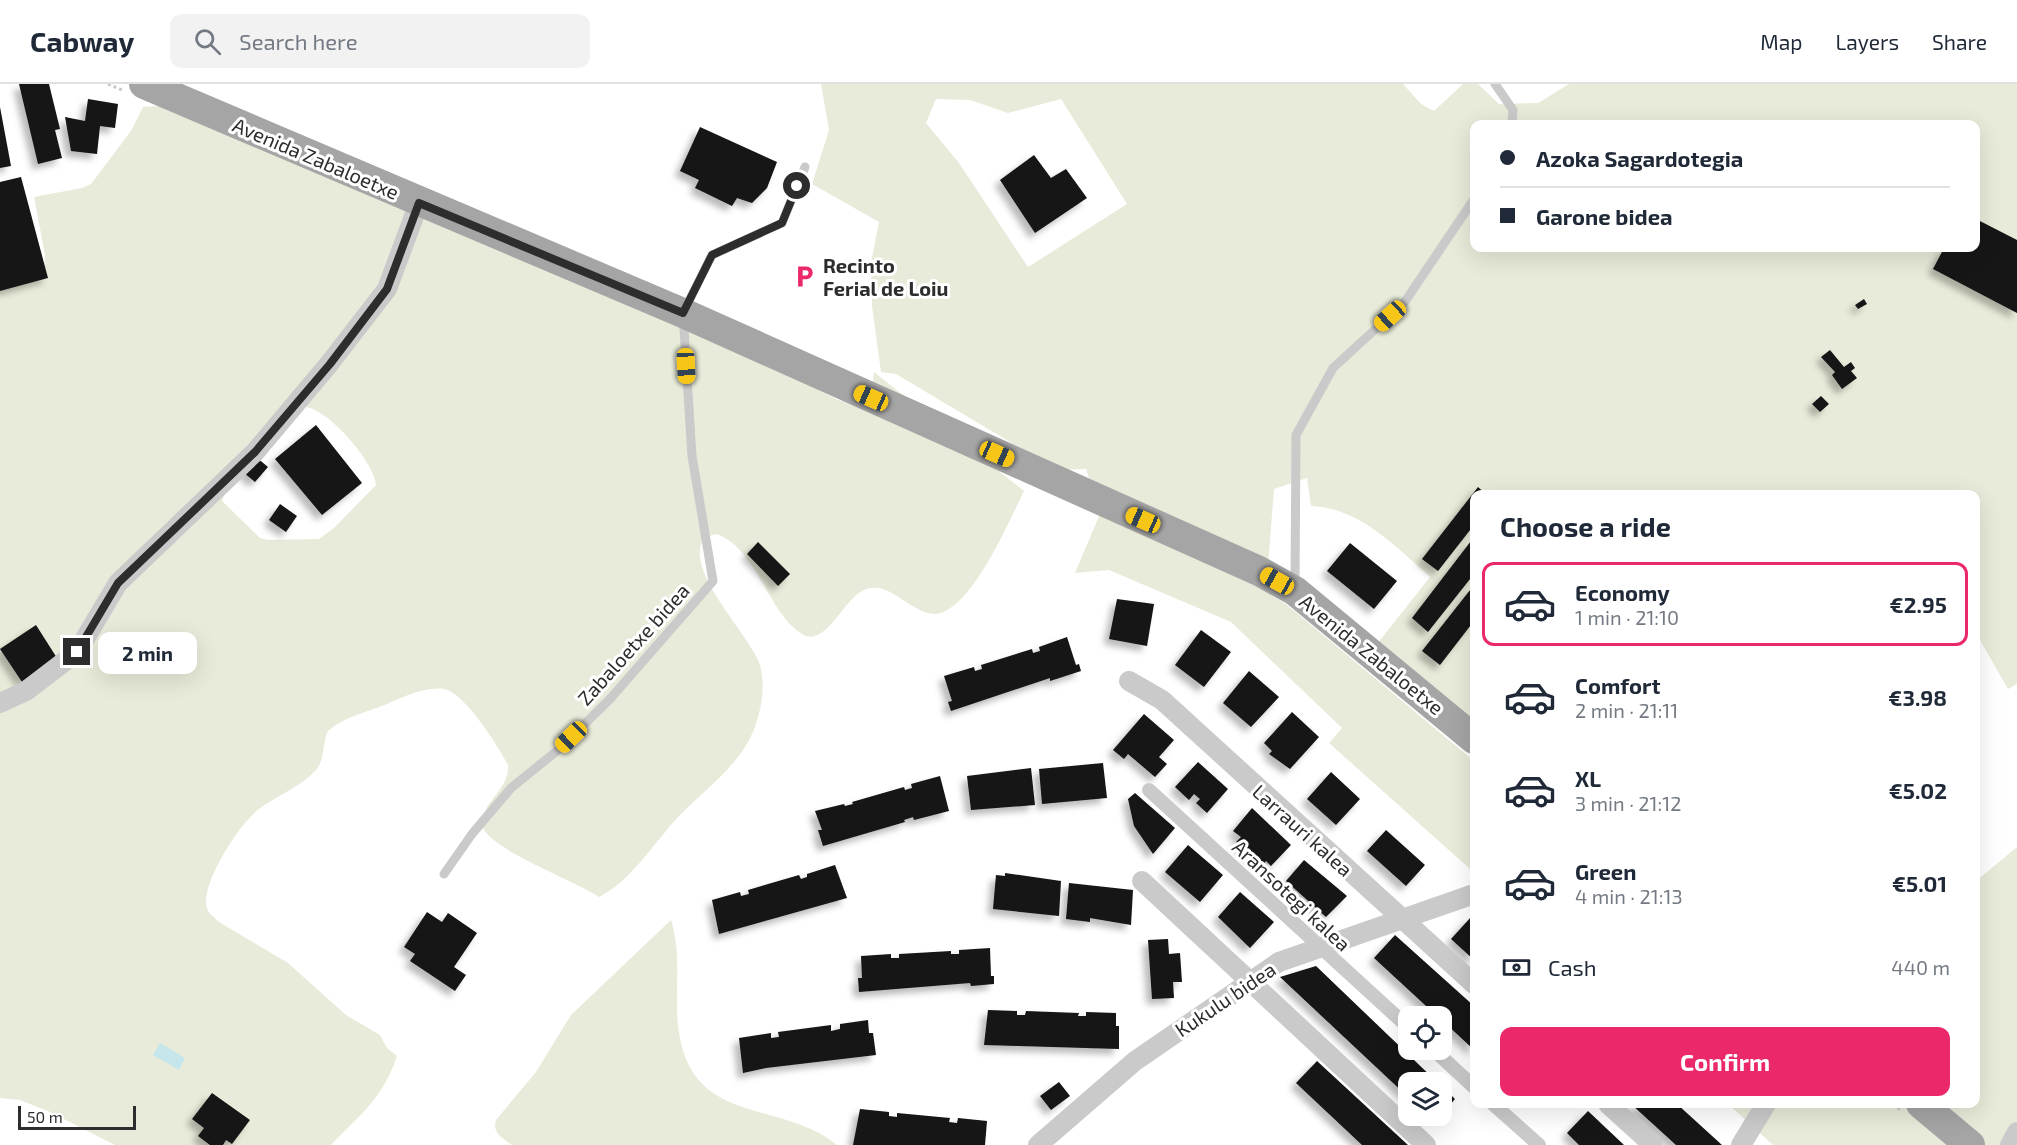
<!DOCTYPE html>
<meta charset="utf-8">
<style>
:root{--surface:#fff;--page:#f2f2f3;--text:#1f2937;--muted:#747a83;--line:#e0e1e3;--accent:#ea286a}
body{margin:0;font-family:"Exo 2",sans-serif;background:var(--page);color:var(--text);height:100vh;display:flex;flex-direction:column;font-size:22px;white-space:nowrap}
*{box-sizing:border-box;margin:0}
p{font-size:20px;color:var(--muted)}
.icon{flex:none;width:33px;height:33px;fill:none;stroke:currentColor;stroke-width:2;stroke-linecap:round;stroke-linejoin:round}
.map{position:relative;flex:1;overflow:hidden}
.drawer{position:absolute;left:1470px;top:406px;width:510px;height:618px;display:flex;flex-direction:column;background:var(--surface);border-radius:12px;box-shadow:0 6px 24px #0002}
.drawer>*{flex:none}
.banner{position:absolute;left:1470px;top:36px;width:510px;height:132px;border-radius:12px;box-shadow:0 6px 24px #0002;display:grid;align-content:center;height:132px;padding:0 30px;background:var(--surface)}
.fabs{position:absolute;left:1398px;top:922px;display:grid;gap:12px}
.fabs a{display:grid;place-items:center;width:54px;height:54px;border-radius:12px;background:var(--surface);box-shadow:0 6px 24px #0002;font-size:30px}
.scale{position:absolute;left:18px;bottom:15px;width:118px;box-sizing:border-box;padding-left:6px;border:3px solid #2d2d2d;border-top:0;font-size:16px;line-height:21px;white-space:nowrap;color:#2d2d2d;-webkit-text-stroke:4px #fff;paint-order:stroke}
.end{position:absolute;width:27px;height:27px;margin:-14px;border:8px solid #2d2d2d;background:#fff;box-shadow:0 0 0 3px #fff}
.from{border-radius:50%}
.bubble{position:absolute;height:42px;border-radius:12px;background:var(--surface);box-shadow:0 6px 24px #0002;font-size:20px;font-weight:700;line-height:42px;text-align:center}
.car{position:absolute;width:18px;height:36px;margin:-18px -9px;border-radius:8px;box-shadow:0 0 4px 2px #0007;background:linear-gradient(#f5c518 24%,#345 0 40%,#f5c518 0 76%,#345 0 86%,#f5c518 0)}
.banner b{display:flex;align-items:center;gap:21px;height:57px;font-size:22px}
.banner b+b{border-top:2px solid var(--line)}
.banner i{width:15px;height:15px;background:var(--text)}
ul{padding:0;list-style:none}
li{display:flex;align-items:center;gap:18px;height:84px;margin:0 12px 9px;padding:0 18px;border:3px solid transparent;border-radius:12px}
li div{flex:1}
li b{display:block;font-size:22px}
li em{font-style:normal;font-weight:700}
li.selected{border-color:var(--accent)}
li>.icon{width:54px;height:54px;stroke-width:1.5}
h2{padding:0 30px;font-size:27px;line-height:72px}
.pay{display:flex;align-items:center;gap:15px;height:66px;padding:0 30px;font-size:22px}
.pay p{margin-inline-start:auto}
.primary-button{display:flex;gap:12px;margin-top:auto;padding:12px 30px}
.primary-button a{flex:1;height:69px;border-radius:12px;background:var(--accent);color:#fff;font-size:24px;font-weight:700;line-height:69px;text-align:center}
header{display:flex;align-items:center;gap:36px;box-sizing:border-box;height:84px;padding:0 30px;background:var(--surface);border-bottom:2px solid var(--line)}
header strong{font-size:28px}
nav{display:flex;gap:33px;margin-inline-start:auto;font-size:21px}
.search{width:420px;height:54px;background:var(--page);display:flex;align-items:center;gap:15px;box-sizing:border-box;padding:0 21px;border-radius:12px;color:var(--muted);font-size:22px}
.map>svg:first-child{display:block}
.green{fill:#e8ebd9;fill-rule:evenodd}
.water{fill:#c5e7ec}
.building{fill:#141414;filter:url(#shadow)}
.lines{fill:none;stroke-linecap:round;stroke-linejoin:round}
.path{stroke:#cacaca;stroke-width:3;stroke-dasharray:3 3;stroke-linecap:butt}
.service{stroke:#cacaca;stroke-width:9}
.pedestrian{stroke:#cacaca;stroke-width:14}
.minor{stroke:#cacaca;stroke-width:20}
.primary{stroke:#a5a5a5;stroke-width:30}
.route{stroke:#2d2d2d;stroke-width:8}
.labels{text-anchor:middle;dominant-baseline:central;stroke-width:6;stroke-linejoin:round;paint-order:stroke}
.street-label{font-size:20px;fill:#2d2d2d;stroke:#fff}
.poi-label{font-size:20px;font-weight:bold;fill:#2d2d2d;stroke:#fff;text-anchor:start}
</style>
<header>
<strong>Cabway</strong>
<div class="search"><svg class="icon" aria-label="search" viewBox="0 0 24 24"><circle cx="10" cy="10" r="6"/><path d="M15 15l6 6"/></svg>Search here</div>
<nav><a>Map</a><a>Layers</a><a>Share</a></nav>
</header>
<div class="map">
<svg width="2017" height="1061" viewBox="0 0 2017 1061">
<defs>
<filter id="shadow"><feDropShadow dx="-5.5" dy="5.5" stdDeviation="3" flood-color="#0004"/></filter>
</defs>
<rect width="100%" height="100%" fill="#fff"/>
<path class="green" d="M821 0H1403L1421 20 1434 27 1463 0H1478L1499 20 1538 19 1569 0H2017V600L2008 605 1976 549V411H1474V641L1377 560 1430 493C1395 462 1360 424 1311 422L1307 394 1274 405 1266 508 1286 520 1474 677V783L1470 785 1329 659 1342 644 1231 538 1109 486 1075 489 1100 430 1086 385 1057 386 896 290 881 288 872 222 871 179 879 138 812 100 829 46ZM936 15 970 16 1008 29 1061 15 1127 120 1028 183 959 79 926 39ZM1474 40H1976V164H1474Z
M161 22 773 283 838 316 854 321 872 305 874 288 1024 407C1010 435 971 528 935 530 924 530 915 523 906 518 894 510 879 499 864 506 844 514 825 565 802 550 767 528 759 467 717 450L705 453C680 484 751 551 760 581 766 603 761 628 753 648 737 684 705 705 678 733 654 759 631 797 599 813 577 797 481 763 482 739 483 717 510 704 508 681 499 663 464 608 444 605 425 602 399 615 382 622 364 629 342 634 328 647 322 659 325 676 316 686 301 703 277 711 259 725 239 740 205 794 206 819 206 828 213 832 219 838L288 879 346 931 380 951 387 964 397 972C383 1014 360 1031 331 1061H115L50 1028 20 1016 0 1014V205L44 188 45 171 34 113 82 104 91 100 131 47 143 23ZM306 323C329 326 375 379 376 401L334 444 319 455 268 456 260 454 222 417 228 399 301 325Z
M2017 763V1061H1773L1728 1020H1976V797Z
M671 836C684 877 671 918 681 959 700 1041 784 1017 837 1061H512C502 1054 492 1049 496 1036L536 988 571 931Z"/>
<path class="water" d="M160 959 185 974 179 986 153 971Z"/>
<path class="building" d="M19 0H49L60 45 55 46 62 74 38 80Z
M88 15 118 20 115 44 100 42 97 70 71 67 65 33 85 37Z
M0 23 11 82 0 84Z
M700 43 777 78 767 104 752 119 737 114 732 122 695 104 699 96 680 87Z
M1034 71 1051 94 1066 85 1087 114 1035 149 1000 96Z
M21 93 48 194 0 207V98Z
M1976 135 2017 156V229L1933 185 1944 164H1976Z
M1864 215 1867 220 1858 225 1855 221Z
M1830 266 1844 283 1851 278 1855 284 1851 287 1857 294 1842 305 1832 291 1835 288 1821 273Z
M1821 312 1829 320 1820 328 1812 320Z
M316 341 362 399 322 431 275 375Z
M256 373 268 383 255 398 243 388Z
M1478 403 1487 411H1474V441L1438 487 1422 475Z
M280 420 297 432 286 448 269 436Z
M1471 457 1474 460V490L1428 548 1412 534Z
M758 458 790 490 778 502 747 470Z
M1350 459 1397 497 1374 525 1327 487Z
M1474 501V537L1440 581 1422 567Z
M1117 515 1154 520 1147 562 1109 555Z
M36 541 57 574 22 598 0 565Z
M1201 546 1231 568 1204 603 1175 581Z
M1067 553 1076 581 1079 580 1081 587 1050 597V594L951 627 948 618 952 617 944 592 974 583 975 587 982 585 981 581 1032 565 1033 569 1040 567 1039 563Z
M1249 587 1279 613 1251 643 1223 619Z
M1292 628 1319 653 1290 685 1269 670 1272 667 1264 659Z
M1144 630 1174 656 1159 673 1167 680 1155 693 1128 670 1124 675 1113 666Z
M1198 678 1228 705 1207 729 1196 719 1200 715 1194 710 1189 716 1175 703Z
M1103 679 1107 714 1042 720 1039 685Z
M1031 684 1035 721 971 726 967 692Z
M1331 688 1360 715 1336 741 1307 715Z
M940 692 949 727 914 736 913 733 904 736 905 738 823 762 818 746H822L815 727 844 720 845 722 853 720 852 718 904 703 905 706 912 704 911 700Z
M1135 709 1175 744 1153 770 1134 742 1128 715Z
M1252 724 1291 761 1271 782 1266 777 1262 782 1236 758 1241 753 1233 747Z
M1386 746 1425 781 1406 802 1367 767Z
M1188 761 1223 791 1200 818 1165 788Z
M1304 776 1347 812 1326 833 1286 797Z
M835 781 847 814 719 850 712 816 740 808 741 812 749 810 748 806 799 791 801 795 807 793V790Z
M1005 789 1061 797 1059 832 993 825 996 791 1005 792Z
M1069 799 1133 806 1131 841 1090 834V838L1066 835Z
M1240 808 1274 838 1250 864 1218 833Z
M427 828 442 838 448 829 477 849 454 883 466 891 455 907 410 877 415 870 404 863Z
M1471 833 1474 836V876L1451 855Z
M1395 851 1474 922V966L1442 936V933H1438L1374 874Z
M1168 855 1169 870 1180 869 1182 898H1173L1174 914 1152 915 1148 856Z
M990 864 991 892H994V900L971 902 970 899 859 908 858 894H862L861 872 891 870V874H899V870L951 867V870H959V866Z
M1316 882 1438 999H1408V1013L1280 893Z
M988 926 1017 927V931H1025L1026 927 1079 929 1078 932H1086V928L1116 929V942H1119V965L984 961Z
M868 936 869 949H873L876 971 766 984 743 989 739 954 771 949V954L779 953 778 948 831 941V947L840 945V940Z
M1317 977 1408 1061H1362L1296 999Z
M1059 998 1070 1012 1051 1026 1040 1012Z
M1442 1002 1455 1015 1442 1030Z
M212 1009 250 1036 232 1060 226 1056 223 1061H210L198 1052 204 1044 192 1035Z
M1631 1020H1677L1722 1061H1676Z
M860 1025 889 1028V1032L897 1033V1029L950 1034 949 1038 957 1039 958 1034 987 1037 985 1061H853Z
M1588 1027 1624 1061H1579L1567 1049Z"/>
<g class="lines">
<path class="path" d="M108 0 122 6
M1893 1020 1900 1026"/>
<path class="service" d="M1495 0 1513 26 1512 40
M1295 500 1296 351 1333 284 1404 219 1474 115
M444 790 472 750 511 704 558 666 610 615 713 497 692 372 683 229 712 171 782 139 805 83"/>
<path class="pedestrian" d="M1149 706 1408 943
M1434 966 1474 1003
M1493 1020 1539 1061"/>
<path class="minor" d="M1129 597 1162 616 1474 900
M0 619 26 607 77 568 118 499 255 368 329 280 387 205 419 119
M1142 797 1426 1061
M1608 1020 1653 1061
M1038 1061 1135 977 1279 878 1474 810
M1741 1061 1766 1020
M2010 1061 2017 1048"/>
<path class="primary" d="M144 0 683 229 1259 487 1295 507 1474 655
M1921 1020 1970 1061"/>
</g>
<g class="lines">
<path class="route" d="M77 568 118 499 255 368 330 280 387 205 419 119 683 229 712 171 782 139 797 102"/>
</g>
<defs>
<symbol id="parking-bare" viewBox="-9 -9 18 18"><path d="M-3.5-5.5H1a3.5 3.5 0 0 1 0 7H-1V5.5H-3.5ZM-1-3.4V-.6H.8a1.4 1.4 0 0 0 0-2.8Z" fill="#ea286a" stroke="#fff" stroke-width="2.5" paint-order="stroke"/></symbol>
</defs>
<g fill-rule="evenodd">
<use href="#parking-bare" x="788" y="176" width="33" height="33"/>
</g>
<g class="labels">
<g class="street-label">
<text transform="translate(316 74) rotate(23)">Avenida Zabaloetxe</text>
<text transform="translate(633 560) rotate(-48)">Zabaloetxe bidea</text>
<text transform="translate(1372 570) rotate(39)">Avenida Zabaloetxe</text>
<text transform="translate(1303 746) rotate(42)">Larrauri kalea</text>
<text transform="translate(1292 811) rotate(43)">Aransotegi kalea</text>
<text transform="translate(1225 915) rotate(-34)">Kukulu bidea</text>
</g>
<g class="poi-label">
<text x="823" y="181">Recinto<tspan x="823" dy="23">Ferial de Loiu</tspan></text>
</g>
</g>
</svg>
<div class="fabs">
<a><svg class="icon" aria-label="locate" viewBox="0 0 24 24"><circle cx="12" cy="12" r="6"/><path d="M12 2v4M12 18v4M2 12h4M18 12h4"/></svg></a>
<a><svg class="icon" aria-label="layers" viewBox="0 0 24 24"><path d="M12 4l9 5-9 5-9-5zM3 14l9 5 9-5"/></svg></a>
</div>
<div class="scale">50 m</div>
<i class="end from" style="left:797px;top:102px"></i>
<i class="end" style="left:77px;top:568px"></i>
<div class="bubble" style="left:98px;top:548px;width:99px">2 min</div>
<i class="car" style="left:1390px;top:232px;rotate:228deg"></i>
<i class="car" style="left:686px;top:282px;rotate:177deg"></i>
<i class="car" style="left:871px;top:314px;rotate:294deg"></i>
<i class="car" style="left:997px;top:370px;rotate:114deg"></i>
<i class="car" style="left:1143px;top:436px;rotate:294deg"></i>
<i class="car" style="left:1277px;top:497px;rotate:299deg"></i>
<i class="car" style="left:571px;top:653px;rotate:226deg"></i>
<div class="banner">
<b><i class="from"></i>Azoka Sagardotegia</b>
<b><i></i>Garone bidea</b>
</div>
<section class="drawer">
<h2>Choose a ride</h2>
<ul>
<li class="selected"><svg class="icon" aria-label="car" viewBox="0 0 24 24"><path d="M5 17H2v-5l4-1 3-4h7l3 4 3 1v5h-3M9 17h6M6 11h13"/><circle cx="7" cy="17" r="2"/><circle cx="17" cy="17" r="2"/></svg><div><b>Economy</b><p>1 min · 21:10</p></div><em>€2.95</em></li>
<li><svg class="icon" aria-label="car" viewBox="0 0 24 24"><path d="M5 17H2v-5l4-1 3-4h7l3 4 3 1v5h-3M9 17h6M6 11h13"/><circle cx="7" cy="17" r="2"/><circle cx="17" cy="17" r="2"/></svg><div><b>Comfort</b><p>2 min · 21:11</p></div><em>€3.98</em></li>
<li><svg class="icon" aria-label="car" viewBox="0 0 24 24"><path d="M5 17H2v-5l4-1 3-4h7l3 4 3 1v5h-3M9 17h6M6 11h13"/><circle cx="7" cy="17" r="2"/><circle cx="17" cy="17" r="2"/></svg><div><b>XL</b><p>3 min · 21:12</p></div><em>€5.02</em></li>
<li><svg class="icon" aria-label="car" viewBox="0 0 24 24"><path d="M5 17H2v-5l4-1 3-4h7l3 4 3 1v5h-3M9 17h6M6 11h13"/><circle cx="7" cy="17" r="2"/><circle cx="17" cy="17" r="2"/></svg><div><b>Green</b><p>4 min · 21:13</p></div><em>€5.01</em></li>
</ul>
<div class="pay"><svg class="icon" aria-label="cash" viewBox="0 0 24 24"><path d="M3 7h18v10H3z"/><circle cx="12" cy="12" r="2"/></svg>Cash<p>440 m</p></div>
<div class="primary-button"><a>Confirm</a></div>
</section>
</div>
